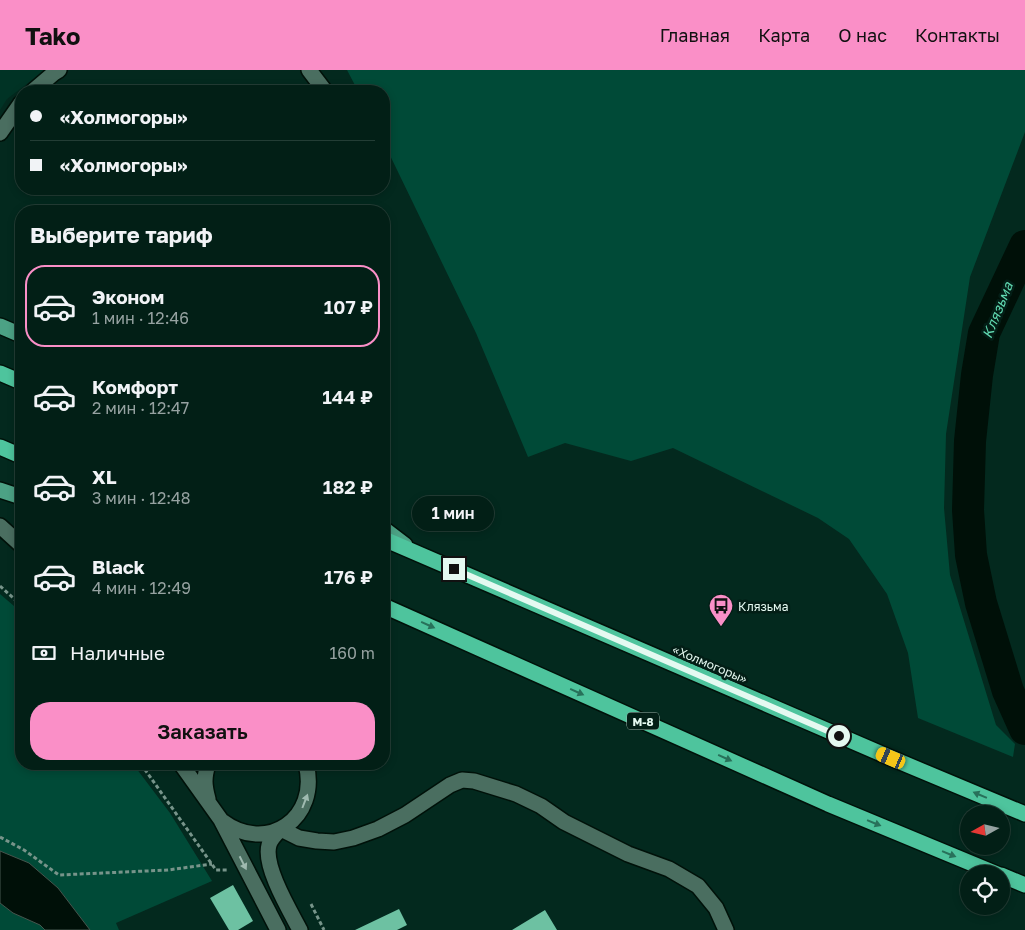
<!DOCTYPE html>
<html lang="ru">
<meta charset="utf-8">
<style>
:root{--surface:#021f16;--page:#102c23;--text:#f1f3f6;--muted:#96a2a1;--line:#233d35;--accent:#fa8fc7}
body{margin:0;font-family:"Golos Text",sans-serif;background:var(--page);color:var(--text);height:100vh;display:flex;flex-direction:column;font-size:19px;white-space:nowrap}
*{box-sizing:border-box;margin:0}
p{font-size:16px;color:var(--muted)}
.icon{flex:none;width:28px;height:28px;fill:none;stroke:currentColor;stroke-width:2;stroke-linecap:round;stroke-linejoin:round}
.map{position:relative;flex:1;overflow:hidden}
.drawer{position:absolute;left:15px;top:135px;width:375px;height:565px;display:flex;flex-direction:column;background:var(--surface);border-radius:20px;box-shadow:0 2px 8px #0003,0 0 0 1px var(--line)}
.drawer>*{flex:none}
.guide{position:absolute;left:15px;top:15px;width:375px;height:110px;border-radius:20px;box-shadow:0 2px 8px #0003,0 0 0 1px var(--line);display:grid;align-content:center;height:110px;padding:0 15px;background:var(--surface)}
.needle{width:32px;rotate:262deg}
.buttons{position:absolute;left:960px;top:735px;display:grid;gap:10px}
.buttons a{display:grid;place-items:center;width:50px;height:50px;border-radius:50%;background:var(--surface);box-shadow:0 2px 8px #0003,0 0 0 1px var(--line);font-size:25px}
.end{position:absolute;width:22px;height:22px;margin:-11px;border:6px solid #e5f9f1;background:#111;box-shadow:0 0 0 2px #111}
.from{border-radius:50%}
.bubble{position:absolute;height:35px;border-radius:18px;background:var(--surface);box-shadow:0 2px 8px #0003,0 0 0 1px var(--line);font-size:16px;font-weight:600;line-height:35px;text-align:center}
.car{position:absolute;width:15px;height:30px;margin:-15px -8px;border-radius:6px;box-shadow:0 0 4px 1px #0007;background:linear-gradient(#f5c518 24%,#345 0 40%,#f5c518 0 76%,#345 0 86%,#f5c518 0)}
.guide b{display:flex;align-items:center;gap:18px;height:48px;font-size:19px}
.guide b+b{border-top:1px solid var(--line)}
.guide i{width:12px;height:12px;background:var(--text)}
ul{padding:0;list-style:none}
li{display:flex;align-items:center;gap:15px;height:82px;margin:0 10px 8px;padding:0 5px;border:2px solid transparent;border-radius:20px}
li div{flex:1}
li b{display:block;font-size:19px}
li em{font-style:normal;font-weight:600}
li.selected{border-color:var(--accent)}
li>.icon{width:45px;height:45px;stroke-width:1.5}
h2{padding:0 15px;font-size:22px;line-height:60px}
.pay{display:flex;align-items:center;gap:12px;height:55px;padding:0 15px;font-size:19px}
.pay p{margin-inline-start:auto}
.cta{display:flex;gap:10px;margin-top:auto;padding:10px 15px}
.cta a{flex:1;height:58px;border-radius:20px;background:var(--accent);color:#111;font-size:20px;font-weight:600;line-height:58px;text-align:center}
header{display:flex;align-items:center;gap:30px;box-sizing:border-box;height:70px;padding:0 25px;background:var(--accent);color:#111}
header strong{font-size:24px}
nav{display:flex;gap:28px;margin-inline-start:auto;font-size:18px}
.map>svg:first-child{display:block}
.built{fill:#003325}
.green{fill:#004a37}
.water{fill:#001008;stroke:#45564e}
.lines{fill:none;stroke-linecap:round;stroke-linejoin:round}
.river{stroke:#001008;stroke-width:32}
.building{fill:#6dc1a2}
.minor-casing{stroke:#001109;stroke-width:18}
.major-casing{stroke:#001109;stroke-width:18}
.highway-casing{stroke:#001109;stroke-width:18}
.path{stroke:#77948a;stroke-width:3;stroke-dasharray:4 2.5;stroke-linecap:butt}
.minor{stroke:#4a6e60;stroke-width:15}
.major{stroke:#4ca285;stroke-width:15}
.highway{stroke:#4ec49d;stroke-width:15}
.oneway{fill:#28715a}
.oneway2{fill:#9fbab0}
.route{stroke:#e5f9f1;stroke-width:6}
.labels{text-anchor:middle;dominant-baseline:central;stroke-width:5;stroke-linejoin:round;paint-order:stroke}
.shield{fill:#031e16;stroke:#a1b7af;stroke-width:1}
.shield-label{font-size:11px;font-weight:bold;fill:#e5f9f1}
.poi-label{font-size:12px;fill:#e5f9f1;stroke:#031e16;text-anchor:start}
.street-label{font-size:12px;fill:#e5f9f1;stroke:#031e16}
.water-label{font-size:14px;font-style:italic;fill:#61d9b1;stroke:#031e16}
</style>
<header>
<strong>Tako</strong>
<nav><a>Главная</a><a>Карта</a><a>О нас</a><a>Контакты</a></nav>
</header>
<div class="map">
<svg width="1025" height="860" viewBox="0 0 1025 860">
<rect width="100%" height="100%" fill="#03291e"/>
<path class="built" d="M0 0H45L7 29 0 40Z"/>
<path class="green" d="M347 0H1025V62L970 207 946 364 944 438 950 505 996 655 1015 674 1013 687 918 648 908 583 887 524 849 469 818 448 673 378 631 391 565 373 528 387 476 263 384 73V21H358Z
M0 524 21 542V694H133L170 743 212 811 116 853 119 860H90L58 818 29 793 0 781Z
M0 833 13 843 40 855 45 860H0Z"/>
<path class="water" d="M0 781 29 793 58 818 90 860H45L40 855 13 843 0 833Z"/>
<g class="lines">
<path class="river" d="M1025 176 984 263 977 305 970 371 968 440 971 485 981 533 1008 621 1025 659"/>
</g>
<path class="building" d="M233 815 253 851 238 860H229L210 828Z
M399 839 407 855 397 860H355Z
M545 840 557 860H512Z"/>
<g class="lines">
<defs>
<path id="minor" d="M309 0 325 21
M33 21 54 3 59 0
M0 63 21 33
M0 456 21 475
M181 694 221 750 278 860
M208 729C204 714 204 708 208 694
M222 751C267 785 320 748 306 694
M281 759 299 768 317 771 334 772 353 768 378 759 405 745 450 715 462 710 474 711 516 724 541 736 564 752 628 784 669 799 698 816 716 838 726 860
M281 759C277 763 271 768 269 775 263 796 290 841 300 860"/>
<path id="major" d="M0 256 21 265
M0 420 21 427
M384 459 405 475"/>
<path id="highway" d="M0 303 21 312
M0 377 21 386
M384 469 891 688 1025 744
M384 536 828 734 997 804
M1001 805 1025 815"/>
</defs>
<use href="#minor" class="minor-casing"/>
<use href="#major" class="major-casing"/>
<use href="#highway" class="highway-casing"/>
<path class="path" d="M15 490 21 496
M0 516 21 535
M141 694 216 800H228
M0 767 24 780 59 805 168 800 212 794
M311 834 324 860"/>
<use href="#minor" class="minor"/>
<use href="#major" class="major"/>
<use href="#highway" class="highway"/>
</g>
<defs><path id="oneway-solid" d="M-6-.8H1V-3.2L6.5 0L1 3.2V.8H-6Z" transform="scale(1.25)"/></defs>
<g class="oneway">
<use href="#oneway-solid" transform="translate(428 555) rotate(24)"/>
<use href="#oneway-solid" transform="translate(577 622) rotate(24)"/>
<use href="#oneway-solid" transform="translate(725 688) rotate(24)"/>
<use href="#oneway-solid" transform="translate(980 725) rotate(-157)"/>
<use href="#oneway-solid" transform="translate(874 753) rotate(22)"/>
<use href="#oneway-solid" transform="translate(949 784) rotate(22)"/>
</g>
<g class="oneway2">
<use href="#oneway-solid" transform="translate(305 731) rotate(-69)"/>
<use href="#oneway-solid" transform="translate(243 793) rotate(63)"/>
</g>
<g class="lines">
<path class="route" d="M454 499 839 666"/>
</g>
<defs>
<symbol id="bus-pin" viewBox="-11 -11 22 30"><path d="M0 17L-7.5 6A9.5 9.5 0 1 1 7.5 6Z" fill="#fa8fc7" stroke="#031e16"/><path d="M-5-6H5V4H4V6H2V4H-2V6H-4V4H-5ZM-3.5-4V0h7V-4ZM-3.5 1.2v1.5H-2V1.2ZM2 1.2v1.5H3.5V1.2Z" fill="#111"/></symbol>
</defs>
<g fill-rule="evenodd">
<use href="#bus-pin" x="707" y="522" width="28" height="38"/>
</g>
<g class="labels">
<rect class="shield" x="627" y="642.5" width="32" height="17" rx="4"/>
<g class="shield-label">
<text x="643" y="651">М-8</text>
</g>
<g class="poi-label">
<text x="738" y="536">Клязьма</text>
</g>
<g class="street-label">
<text transform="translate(710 594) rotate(23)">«Холмогоры»</text>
</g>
<g class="water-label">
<text transform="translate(997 240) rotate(-68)">Клязьма</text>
</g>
</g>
</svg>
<div class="buttons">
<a><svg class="needle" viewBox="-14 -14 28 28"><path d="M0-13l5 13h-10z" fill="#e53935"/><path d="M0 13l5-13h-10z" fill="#96a2a1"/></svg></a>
<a><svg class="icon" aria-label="locate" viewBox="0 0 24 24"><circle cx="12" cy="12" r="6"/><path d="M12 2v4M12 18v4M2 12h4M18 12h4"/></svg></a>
</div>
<i class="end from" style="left:839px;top:666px"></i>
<i class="end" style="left:454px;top:499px"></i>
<div class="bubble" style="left:412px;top:426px;width:82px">1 мин</div>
<i class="car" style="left:891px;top:688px;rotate:293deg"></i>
<div class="guide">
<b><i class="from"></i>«Холмогоры»</b>
<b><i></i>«Холмогоры»</b>
</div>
<section class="drawer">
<h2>Выберите тариф</h2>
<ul>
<li class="selected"><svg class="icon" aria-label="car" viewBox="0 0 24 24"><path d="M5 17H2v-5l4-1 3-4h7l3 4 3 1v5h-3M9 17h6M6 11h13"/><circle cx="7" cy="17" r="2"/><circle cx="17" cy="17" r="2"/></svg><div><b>Эконом</b><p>1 мин · 12:46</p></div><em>107 ₽</em></li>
<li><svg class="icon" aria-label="car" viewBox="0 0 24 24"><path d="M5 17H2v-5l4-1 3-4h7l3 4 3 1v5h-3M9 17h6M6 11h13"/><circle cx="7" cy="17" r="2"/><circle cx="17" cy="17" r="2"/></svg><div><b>Комфорт</b><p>2 мин · 12:47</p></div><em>144 ₽</em></li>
<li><svg class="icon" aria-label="car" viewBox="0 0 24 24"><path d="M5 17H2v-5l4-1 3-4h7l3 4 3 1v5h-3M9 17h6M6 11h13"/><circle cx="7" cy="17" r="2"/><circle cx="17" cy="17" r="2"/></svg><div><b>XL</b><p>3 мин · 12:48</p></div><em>182 ₽</em></li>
<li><svg class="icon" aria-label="car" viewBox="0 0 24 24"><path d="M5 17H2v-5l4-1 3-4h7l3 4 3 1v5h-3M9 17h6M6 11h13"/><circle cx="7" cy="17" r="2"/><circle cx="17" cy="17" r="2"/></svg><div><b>Black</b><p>4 мин · 12:49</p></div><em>176 ₽</em></li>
</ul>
<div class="pay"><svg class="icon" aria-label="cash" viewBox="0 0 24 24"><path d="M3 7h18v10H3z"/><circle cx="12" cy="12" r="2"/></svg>Наличные<p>160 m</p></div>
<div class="cta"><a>Заказать</a></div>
</section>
</div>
